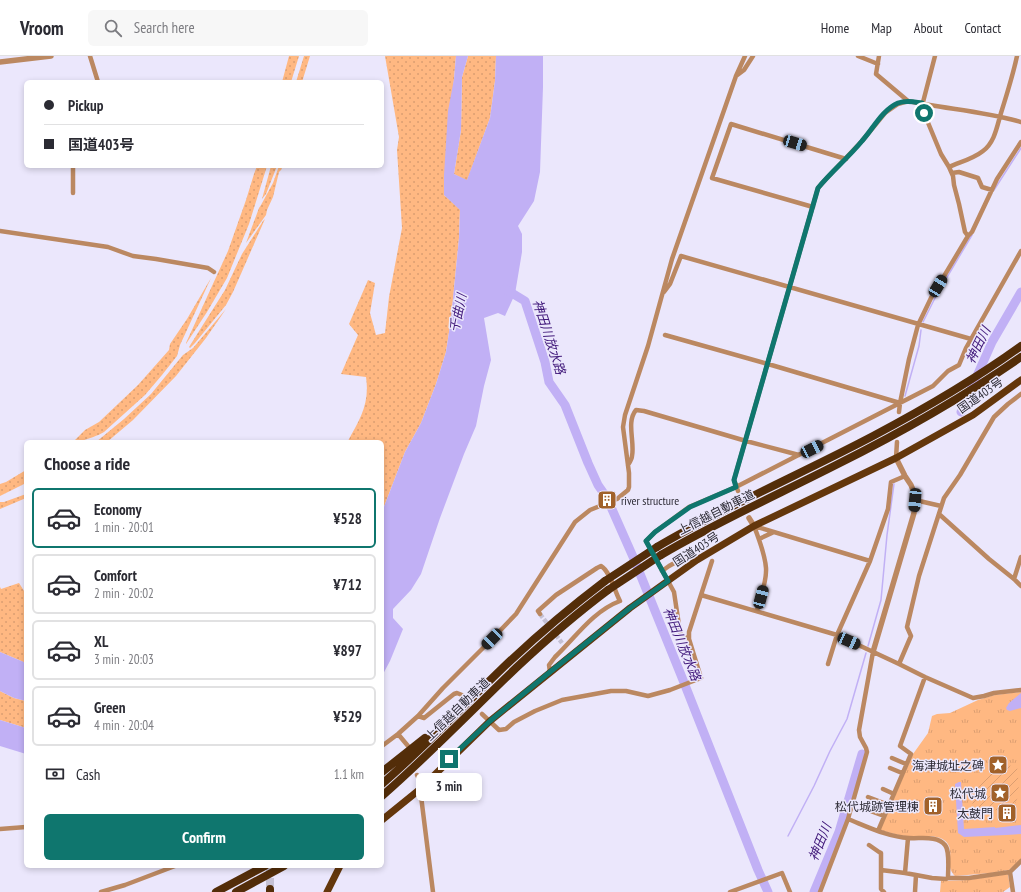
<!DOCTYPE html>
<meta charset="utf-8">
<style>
:root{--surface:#fff;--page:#f7f7f7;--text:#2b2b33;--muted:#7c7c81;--line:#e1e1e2;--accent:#0f766e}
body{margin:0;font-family:"PT Sans Narrow","Noto Sans JP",sans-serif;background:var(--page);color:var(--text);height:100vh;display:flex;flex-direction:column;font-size:15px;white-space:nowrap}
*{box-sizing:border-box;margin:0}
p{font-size:13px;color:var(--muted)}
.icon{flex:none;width:22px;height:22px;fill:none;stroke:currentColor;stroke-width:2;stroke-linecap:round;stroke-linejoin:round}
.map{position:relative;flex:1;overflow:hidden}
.details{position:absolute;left:24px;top:384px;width:360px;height:428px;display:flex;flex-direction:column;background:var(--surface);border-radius:6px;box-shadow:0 2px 6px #0003}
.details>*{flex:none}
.guide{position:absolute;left:24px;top:24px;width:360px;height:88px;border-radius:6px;box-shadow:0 2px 6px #0003;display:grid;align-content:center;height:88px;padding:0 20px;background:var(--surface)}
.end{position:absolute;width:18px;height:18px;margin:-9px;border:5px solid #0f766e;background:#fff;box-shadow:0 0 0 2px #fff}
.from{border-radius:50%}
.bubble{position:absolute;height:28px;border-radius:6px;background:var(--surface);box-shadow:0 2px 6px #0003;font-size:13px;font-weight:800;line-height:28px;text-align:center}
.car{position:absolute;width:12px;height:24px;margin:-12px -6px;border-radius:5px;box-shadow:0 0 3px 1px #0007;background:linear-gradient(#222 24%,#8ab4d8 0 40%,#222 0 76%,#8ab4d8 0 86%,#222 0)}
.guide b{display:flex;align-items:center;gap:14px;height:38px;font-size:15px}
.guide b+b{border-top:1px solid var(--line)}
.guide i{width:10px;height:10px;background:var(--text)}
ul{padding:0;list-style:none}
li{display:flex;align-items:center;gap:12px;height:60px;margin:0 8px 6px;padding:0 12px;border:2px solid var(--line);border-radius:6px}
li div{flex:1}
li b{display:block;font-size:15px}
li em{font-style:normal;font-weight:800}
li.on{border-color:var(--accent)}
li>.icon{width:36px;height:36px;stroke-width:1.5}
h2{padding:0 20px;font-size:18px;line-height:48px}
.pay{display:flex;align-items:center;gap:10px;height:44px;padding:0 20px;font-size:15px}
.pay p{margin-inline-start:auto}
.button{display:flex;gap:8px;margin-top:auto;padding:8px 20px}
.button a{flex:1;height:46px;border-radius:6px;background:var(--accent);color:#fff;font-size:16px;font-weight:800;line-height:46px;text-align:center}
header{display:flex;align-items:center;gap:24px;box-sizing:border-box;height:56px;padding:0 20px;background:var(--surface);border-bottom:1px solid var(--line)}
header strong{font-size:19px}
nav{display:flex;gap:22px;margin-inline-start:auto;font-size:14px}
.search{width:280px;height:36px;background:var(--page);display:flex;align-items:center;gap:10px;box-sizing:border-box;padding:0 14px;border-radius:6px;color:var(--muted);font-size:15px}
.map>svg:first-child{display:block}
.grass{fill:url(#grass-dots)}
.park{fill:url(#park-tufts)}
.garden{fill:url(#garden-furrows)}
.water{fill:#c1b0f5}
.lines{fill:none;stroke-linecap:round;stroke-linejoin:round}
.stream{stroke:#c1b0f5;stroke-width:1.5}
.river{stroke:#c1b0f5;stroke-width:9}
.minor-tunnel{stroke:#c5c1d4;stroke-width:4.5;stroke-dasharray:4.5 2;stroke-linecap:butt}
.motorway-tunnel{stroke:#c5c1d4;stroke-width:8;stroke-dasharray:8 4;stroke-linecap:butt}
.minor{stroke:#bb8861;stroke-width:4.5}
.tertiary{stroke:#bb8861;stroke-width:5.5}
.trunk{stroke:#64370c;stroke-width:7}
.motorway{stroke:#532d09;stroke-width:8}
.motorway-bridge{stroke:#532d09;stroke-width:8}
.route{stroke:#0f766e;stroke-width:5}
.labels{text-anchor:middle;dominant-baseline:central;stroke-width:3;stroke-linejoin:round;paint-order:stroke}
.street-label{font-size:12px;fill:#2c2a34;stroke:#ebe7fc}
.poi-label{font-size:12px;fill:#2c2a34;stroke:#ebe7fc;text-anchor:end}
.water-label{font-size:13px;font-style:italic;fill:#40187a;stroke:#ebe7fc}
</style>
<header>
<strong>Vroom</strong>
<div class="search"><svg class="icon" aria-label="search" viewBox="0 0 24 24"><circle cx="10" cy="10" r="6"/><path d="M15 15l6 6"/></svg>Search here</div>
<nav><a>Home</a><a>Map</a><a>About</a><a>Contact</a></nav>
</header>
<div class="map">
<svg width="1021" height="836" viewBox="0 0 1021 836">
<defs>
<pattern id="grass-dots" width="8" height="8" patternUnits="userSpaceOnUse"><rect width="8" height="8" fill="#ffb882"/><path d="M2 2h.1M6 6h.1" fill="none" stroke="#db9e71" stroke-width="1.8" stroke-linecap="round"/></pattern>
<pattern id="park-tufts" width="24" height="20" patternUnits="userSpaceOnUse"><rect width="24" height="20" fill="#ffb882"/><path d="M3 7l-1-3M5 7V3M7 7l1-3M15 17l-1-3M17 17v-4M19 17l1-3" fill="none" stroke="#db9e71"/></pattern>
<pattern id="garden-furrows" width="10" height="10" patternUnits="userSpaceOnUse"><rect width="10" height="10" fill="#ffb882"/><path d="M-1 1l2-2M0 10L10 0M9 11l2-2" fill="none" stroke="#db9e71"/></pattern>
</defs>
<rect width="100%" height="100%" fill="#ebe7fc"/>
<path class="grass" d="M289 0H299L291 26H282Z
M304 0H310L302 26H296Z
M385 0H456L444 139 460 153 459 182 451 263 446 296 436 328 421 367 405 396 382 456V386H350L348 385C360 363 370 348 366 321L341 318 358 279 349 268 368 224 375 227 370 257 376 279 385 277 389 241 402 172 397 94 399 81Z
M468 0H496L495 25 490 62 467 125 454 118 461 74 462 21Z
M257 110H267L249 168 227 222 207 256 186 288V287L228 195 246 144 254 118Z
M271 110H277L266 138 262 143Z
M279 110H283L281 114 279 116 273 141 267 154 266 159 246 187 259 152 261 149 273 127Z
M265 163 233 236 226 249 195 287 190 292 189 291 225 234 242 198 263 165Z
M211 222 180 289 177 300 162 319 145 339 104 376C98 380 80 386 73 386L85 374 99 366 138 329 169 294 170 288 187 263Z
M226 253 206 282 176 320 133 364 107 386H96L124 363 151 338 183 299 193 292Z
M26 414V427L0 440V428L6 426Z
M26 438V442L0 453V446H4Z
M19 527 26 538V607L0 596V531L1 533Z
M0 635 14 642 26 645V672L0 664Z"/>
<path class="park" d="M1021 636V803L1009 814 991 817 955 820C945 810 953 801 949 790 942 775 918 782 905 780 897 779 888 776 880 774L913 698 928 677 932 660 937 658 950 657 978 644 995 639Z
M1008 818 1010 831 1003 836H940L941 825 968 824Z"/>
<path class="garden" d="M1014 709 1017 710C1018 722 1021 738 1015 747L1000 749 998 754 974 756H973L972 737 988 714Z"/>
<path class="water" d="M456 0H468L462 21 461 74 454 118 467 124 490 62 495 25 496 0H543V31L540 116 534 145 518 170 522 178V196L515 238 505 260 498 257 484 262 491 304 484 330 476 370 464 398 440 462 421 518 411 534 393 553V562L403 573 390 605 382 620V456L405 396 421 367 436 328 446 296 451 263 459 182 460 154 444 139V119L448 55 454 23Z
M0 596 26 607V645L14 642 0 635Z
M1021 637V652L1010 655 1007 654 1006 652 1009 647Z
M0 664 26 672V698L0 690Z
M959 726H961L964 773 995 771V772L1021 769V778L1006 779 964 781 958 777 955 728Z"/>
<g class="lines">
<path class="stream" d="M994 134 1021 92
M923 266 937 238 972 179
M905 340 919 290 921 274
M868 590 881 544 887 479 894 428
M788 780 814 730 830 695 847 663 866 597
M758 814 760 810"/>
<path class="river" d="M505 233 525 245 545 306 549 326 565 349 588 407 598 429 607 442 634 503 681 619 758 814 768 836
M961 356 992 286 1021 236
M814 836 839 776 862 698"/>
<path class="minor-tunnel" d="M540 558 562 587"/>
<path class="motorway-tunnel" d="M270 810V833"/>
<path class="minor" d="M90 0 98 26
M858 0 878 8
M879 0 876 18 908 45
M935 0 922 50 924 57 941 98 949 111 953 120 954 129 959 148 965 176 968 180
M736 20 744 14 753 0
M73 110V137
M949 111C960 106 973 103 983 95 995 86 997 70 1001 57 1007 38 1013 19 1017 0
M952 117 959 116 978 122 982 131 992 134
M813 151 712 122 731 68 846 103
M0 175 108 191 133 200 156 203 208 212 214 216
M664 236 670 228 681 200 971 283
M665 279 768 308 900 347
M1021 338 1008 348 994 361 960 419 944 442 919 520 907 571 911 580 899 608 925 621 973 642 984 640 994 637 1021 634
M899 356 900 347 909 303 918 269 931 242 968 180 972 176 997 123 1021 86
M896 402 897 386
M628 409C630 406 632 403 632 400 635 386 626 366 636 354L644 355 746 385 799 399
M738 435 734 424 818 132 825 124 862 85 885 57 898 48 908 45C945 53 984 55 1021 66
M915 444 941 450
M939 458 989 503 1014 523 1021 530
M754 470 870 505
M754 470C759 483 765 498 766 512 767 526 760 542 757 555
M759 483 774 476
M662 515 669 510 689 499 697 504
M1014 523 1021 501
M701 539 837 579 899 608
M540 558 538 555 556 539 597 512 601 510C610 515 615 536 620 545 593 555 575 582 555 601L549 609 550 616
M689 583 682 580 680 576 674 536 646 485 655 476 689 451 736 431 933 330 948 315 959 309 966 292 1021 195
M828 608 837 579 870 505 888 453 891 426 905 420
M482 658 499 674 506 673 514 666 535 655 562 644 611 635H626L648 640 670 634 701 622 689 583V576L712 505
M418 660 424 662 454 638 457 637 462 639
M398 678 408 690
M382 690 398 678 418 660 443 632 492 583 516 558 575 466 590 454 617 443 628 434 629 431V417L623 371 625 359 648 290 672 203 736 20 745 0
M892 702 906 708
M890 712 902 717
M417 719 421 727 419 734 421 740 433 836
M883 733 894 738
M868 741 889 749
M865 753 884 760
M848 763C868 771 888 781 909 782 920 783 937 779 945 789 950 795 948 813 948 822H969L1010 816 1021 805
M0 773 26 771
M878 775 911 698 900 690 925 621
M908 782 905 817 916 819 915 836
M869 789 879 796 881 797V814
M1010 816 1013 836
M916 819 932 822 946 823 948 822
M101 836 125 829 175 810
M730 836 782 817 790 836
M820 836 848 763 867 696 866 692 860 681 859 674 873 596
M884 836 881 833V814L905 817"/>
<path class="tertiary" d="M0 6 51 0
M749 462 754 470
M873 596 914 457 915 439 911 429 905 420 896 402"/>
<path class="trunk" d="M382 764 419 734 490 665 630 552 697 504 754 470 896 402 973 359 1021 324
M327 836 340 810"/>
<path class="motorway" d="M657 491C726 450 801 418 873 380 924 353 974 324 1021 290
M661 499C717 466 777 439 836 409 900 377 962 342 1021 301
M382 716 425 682
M382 728C427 689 467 646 510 605 540 577 572 550 605 525
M382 740C429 699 472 654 517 611 546 584 576 558 608 534
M270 833V836
M216 836 265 810
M236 836 284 810"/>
<path class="motorway-bridge" d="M605 525 657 491
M608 534 661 499"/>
</g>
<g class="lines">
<path class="route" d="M449 703 490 665 550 616 630 552 668 525 646 485 655 476 690 451 736 431 734 424 818 132C832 115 848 102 862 85 873 73 882 54 898 47 907 44 914 46 922 47L924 57"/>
</g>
<defs>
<symbol id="building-square" viewBox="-11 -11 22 22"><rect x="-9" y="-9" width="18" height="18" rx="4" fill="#a1612a" stroke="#ebe7fc"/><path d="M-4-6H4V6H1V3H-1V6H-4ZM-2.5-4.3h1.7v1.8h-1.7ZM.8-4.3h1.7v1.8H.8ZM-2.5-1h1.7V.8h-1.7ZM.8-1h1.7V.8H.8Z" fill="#fff"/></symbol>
<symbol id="sight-square" viewBox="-11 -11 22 22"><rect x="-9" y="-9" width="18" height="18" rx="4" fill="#a1612a" stroke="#ebe7fc"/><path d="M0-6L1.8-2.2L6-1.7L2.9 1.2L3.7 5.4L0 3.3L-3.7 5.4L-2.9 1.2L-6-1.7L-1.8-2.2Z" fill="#fff"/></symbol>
</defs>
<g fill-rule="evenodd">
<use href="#building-square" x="596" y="433" width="22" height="22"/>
<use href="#sight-square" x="987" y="698" width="22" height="22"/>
<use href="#sight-square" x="989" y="726" width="22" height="22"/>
<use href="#building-square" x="922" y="739" width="22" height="22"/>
<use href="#building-square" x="996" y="746" width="22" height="22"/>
</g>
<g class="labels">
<g class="street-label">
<text transform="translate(980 339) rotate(-35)">国道403号</text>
<text transform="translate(716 456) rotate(-27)">上信越自動車道</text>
<text transform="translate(696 493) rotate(-33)">国道403号</text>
<text transform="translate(457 653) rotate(-44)">上信越自動車道</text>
</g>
<g class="poi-label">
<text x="621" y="444" text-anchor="start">river structure</text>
<text x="984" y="709">海津城址之碑</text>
<text x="986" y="737">松代城</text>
<text x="919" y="750">松代城跡管理棟</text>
<text x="993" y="757">太鼓門</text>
</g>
<g class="water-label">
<text transform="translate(458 257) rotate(-78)">千曲川</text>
<text transform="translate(549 281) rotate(72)">神田川放水路</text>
<text transform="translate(978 289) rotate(-64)">神田川</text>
<text transform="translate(682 588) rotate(68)">神田川放水路</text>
<text transform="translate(820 786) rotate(-68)">神田川</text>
</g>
</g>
</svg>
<i class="end from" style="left:924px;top:57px"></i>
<i class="end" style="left:449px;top:703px"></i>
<div class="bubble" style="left:416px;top:717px;width:66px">3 min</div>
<i class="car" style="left:795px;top:87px;rotate:107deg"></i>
<i class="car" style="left:938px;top:230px;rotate:31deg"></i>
<i class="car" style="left:812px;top:393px;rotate:63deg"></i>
<i class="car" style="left:915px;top:444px;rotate:185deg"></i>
<i class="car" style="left:761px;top:541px;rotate:15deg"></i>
<i class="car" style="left:492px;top:583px;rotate:225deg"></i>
<i class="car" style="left:849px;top:585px;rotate:114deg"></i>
<div class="guide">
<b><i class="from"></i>Pickup</b>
<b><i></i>国道403号</b>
</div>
<section class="details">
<h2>Choose a ride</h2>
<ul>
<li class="on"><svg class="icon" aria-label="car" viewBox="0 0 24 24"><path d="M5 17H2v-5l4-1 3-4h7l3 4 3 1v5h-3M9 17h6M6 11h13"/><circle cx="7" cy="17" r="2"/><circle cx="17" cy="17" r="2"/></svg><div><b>Economy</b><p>1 min · 20:01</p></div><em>¥528</em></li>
<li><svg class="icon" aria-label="car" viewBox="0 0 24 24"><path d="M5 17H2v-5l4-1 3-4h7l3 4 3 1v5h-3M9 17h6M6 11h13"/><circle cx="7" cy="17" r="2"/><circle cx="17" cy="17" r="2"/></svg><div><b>Comfort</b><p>2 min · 20:02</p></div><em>¥712</em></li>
<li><svg class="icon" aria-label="car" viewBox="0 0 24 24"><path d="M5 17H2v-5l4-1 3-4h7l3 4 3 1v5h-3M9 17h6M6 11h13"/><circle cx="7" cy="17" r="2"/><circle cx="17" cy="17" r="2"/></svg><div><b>XL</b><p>3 min · 20:03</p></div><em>¥897</em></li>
<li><svg class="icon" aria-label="car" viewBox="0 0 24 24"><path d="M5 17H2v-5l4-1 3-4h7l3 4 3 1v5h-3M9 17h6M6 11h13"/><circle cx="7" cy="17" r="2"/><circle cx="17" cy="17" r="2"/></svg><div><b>Green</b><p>4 min · 20:04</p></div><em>¥529</em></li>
</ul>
<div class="pay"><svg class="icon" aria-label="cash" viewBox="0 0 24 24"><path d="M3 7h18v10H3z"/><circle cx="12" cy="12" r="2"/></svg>Cash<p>1.1 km</p></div>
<div class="button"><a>Confirm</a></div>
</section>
</div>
